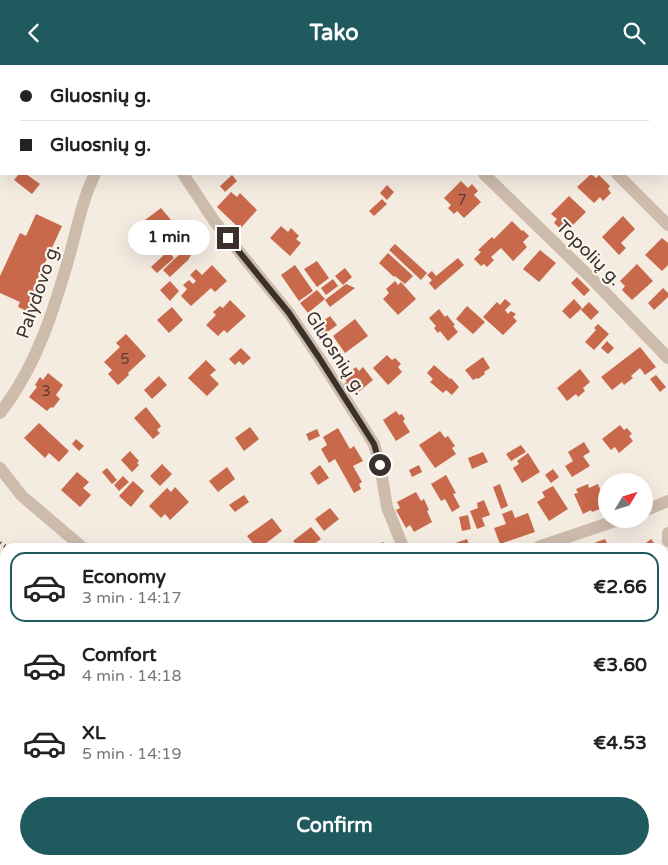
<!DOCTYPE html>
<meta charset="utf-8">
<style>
:root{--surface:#fff;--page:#f2f2f2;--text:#222;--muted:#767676;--line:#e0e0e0;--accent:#1f5a5e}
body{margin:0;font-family:"Varela Round",sans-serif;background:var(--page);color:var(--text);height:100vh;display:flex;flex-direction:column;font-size:19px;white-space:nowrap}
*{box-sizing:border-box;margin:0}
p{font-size:16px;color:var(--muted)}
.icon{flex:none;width:28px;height:28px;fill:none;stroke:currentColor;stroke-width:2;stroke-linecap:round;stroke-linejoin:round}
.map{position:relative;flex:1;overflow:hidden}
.sheet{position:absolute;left:0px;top:478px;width:669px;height:322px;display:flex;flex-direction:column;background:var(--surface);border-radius:15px 15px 0 0;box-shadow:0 5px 20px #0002}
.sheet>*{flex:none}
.banner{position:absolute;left:0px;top:0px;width:669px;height:110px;box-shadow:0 5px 20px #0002;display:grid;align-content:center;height:110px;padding:0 20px;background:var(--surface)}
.needle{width:32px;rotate:52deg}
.tools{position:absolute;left:598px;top:408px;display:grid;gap:10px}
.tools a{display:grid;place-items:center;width:55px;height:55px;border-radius:50%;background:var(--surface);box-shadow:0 5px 20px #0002;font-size:25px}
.end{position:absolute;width:22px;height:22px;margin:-11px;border:6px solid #3b302b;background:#fff;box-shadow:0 0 0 2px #fff}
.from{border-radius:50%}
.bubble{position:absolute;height:35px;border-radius:18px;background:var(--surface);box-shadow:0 5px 20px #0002;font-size:16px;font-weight:700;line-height:35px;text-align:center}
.banner b{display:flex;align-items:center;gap:18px;height:48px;font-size:19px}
.banner b+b{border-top:1px solid var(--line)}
.banner i{width:12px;height:12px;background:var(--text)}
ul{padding:9px 0 0;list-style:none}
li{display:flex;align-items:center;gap:15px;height:70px;margin:0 10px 8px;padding:0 10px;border:2px solid transparent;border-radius:15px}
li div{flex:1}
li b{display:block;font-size:19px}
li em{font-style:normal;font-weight:700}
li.on{border-color:var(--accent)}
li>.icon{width:45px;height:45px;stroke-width:1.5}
.cta{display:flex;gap:10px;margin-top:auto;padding:10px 20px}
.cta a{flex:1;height:58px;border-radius:30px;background:var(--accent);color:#fff;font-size:20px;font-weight:700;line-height:58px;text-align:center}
header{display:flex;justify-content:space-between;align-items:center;height:65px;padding:0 20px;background:var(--accent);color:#fff;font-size:22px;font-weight:700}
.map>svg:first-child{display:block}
.building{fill:#c8694b}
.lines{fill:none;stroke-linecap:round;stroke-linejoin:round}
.lane{stroke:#cdbbac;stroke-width:7}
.street{stroke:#cdbbac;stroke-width:12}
.primary{stroke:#7d675c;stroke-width:12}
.rail{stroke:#3b302b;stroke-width:4;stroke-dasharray:1 4;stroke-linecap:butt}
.route{stroke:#3b302b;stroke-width:6}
.labels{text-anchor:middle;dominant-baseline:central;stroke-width:4.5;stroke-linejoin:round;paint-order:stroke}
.number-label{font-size:15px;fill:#5e3e33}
.street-label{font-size:18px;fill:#3b302b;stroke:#fbf5ee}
</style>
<header><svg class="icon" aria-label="back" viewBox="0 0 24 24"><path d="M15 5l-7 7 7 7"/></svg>Tako<svg class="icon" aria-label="search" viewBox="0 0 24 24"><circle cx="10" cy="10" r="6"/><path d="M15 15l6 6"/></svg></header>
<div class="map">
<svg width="668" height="800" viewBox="0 0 668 800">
<rect width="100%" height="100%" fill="#f4ebe1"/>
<path class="building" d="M19 109H26L40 119 32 129 14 115Z
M591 109 596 113 599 110 610 121 608 124 611 128 603 136 600 132 594 138 577 122Z
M232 110 237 116 225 127 220 121Z
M461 116 468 123 472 119 478 126 474 130 481 137 464 153 457 146 454 149 448 143 451 140 444 133Z
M387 120 394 127 387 135 380 128Z
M231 127 237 132 240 128 257 145 240 164 217 142Z
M569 131 586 147 565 168 554 158 557 154 551 149Z
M382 134 387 139 374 151 369 146Z
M161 143 176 161 164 171 157 162 153 165 145 155Z
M36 149 62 161 35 220 40 223 29 247 18 242 20 237 0 228V211L20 168 26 171Z
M623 151 635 164 621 178 626 183 619 190 602 172Z
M512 156 522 166 523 165 529 171 523 177 527 182 513 196 501 183 491 192 494 195 487 202 484 199 481 201 474 194 481 187 478 185 492 172 494 174Z
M281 161 288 167 291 163 299 171 296 174 301 178 290 191 270 173Z
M662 173 668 178V200L662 206 645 190Z
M191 174 198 179 188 195 170 212 163 205 181 188Z
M395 179 427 208 421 215 389 185Z
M540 185 556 198 539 217 523 204Z
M168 186 174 193 157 208 151 202Z
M388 188 413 211 405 219 395 211 394 212 379 198Z
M458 193 464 200 435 225 429 218 432 215 427 210 432 206 436 211Z
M317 196 329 213 317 222 304 204Z
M637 199 653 216 632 235 622 225 625 221 620 216Z
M212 200 227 216 215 227 211 223 191 241 181 231 187 224 183 220 189 215 193 219 196 216 190 210 196 204 202 210Z
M295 200 313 226 299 236 281 210Z
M345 203 352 212 343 220 335 211Z
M577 212 590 225 584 231 571 218Z
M333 214 338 221 326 230 321 223Z
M170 216 179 226 170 236 160 225Z
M395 216 398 220 401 217 416 234 398 250 383 234 389 228 386 224Z
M346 219 355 223 330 242 325 235Z
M663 223 668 228V232L654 245 648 238Z
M317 225 325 234 308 248 300 238Z
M505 234 511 239 505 245 508 249 511 246 516 249 513 252 517 256 503 270 483 252 497 237 500 240Z
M574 234 582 243 570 254 562 246Z
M230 235 246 251 227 268 224 265 218 271 206 260 216 250 213 247 220 241 223 243Z
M589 237 599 247 591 255 581 245Z
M467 241 485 257 473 269 456 254Z
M172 242 183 255 169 268 157 255Z
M439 244 445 252 447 250 455 260 453 261 458 267 448 276 440 266 438 268 434 263 436 261 429 253Z
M330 251 337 260 322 271 315 262Z
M355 254 368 271 345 288 333 271Z
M598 259 609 269 594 285 585 277 596 265 594 263Z
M126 269 146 291 128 308 129 310 118 320 108 309 112 305 104 297 120 282 116 278Z
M607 276 614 283 608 289 601 283Z
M640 282 656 302 645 310 640 303 631 311 633 313 624 320 622 317 612 325 601 312Z
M241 283 251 293 243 300 239 296 235 300 229 294Z
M387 290 392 295 395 293 401 299 398 302 402 307 388 320 373 303Z
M483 292 490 303 484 307 485 309 478 314 477 313 473 315 465 305Z
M206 295 216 305 210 310 219 319 207 331 188 313Z
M434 300 450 314 451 313 459 322 452 330 446 325 443 328 430 317 433 314 427 308Z
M356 302 359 306 363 302 373 315 356 329 352 324 350 326 344 319 347 317 343 312Z
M580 304 590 317 583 323 585 326 578 332 576 329 567 336 557 323Z
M48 308 63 320 56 330 60 334 53 343 51 342 47 346 29 332 37 322 35 320 40 312 43 315Z
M656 310 666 322 660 327 650 314Z
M159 311 167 320 152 334 144 325Z
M146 342 161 361 157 365 160 368 153 374 134 353Z
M396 346 399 350 402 349 405 354 403 356 410 367 396 376 383 355Z
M39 358 69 386 59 397 49 388 45 393 24 373Z
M620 360 624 365 627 363 632 369 629 371 633 376 619 388 615 382 611 385 602 374Z
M250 362 259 374 244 386 235 373Z
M338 363 350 384 354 381 363 396 353 401 362 417 359 419 361 424 354 428 335 394 329 398 321 384 327 380 323 372Z
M317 364 320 371 309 376 306 369Z
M440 366 445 373 448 371 455 381 452 383 456 389 435 403 419 380Z
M76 374 84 381 79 386 72 379Z
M584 377 590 387 583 391 590 401 572 412 565 401 573 396 568 387Z
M521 380 526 387 511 396 506 389Z
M130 386 139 396 137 398 139 400 132 407 121 395Z
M483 387 488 397 472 404 468 393Z
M528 388 540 407 522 418 513 403 519 399 517 396Z
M162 399 172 409 160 421 150 411Z
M320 400 329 413 318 420 310 408Z
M419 400 422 407 412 412 409 405Z
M227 402 235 414 218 427 209 416Z
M107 403 117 415 112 419 102 407Z
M553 404 559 412 551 418 545 410Z
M77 407 89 417 83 423 91 430 80 442 61 425Z
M446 410 456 428 453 429 460 442 452 447 445 434 441 436 431 419Z
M123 411 129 417 119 426 114 420Z
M133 416 144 426 131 442 119 431Z
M500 419 508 441 501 444 493 422Z
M588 419 589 423 598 419 606 438 599 442 600 444 592 447 591 445 583 449 574 429 578 428 576 424Z
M553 421 568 444 549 456 537 437 545 432 542 427Z
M175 422 189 437 170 455 165 449 161 453 149 441 167 423 171 427Z
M416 427 421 436 424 434 429 445 427 446 432 457 414 467 410 460 406 463 396 445 400 443 397 437Z
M244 430 249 437 235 447 229 440Z
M484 435 490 450 482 453 485 461 477 464 470 446 478 443 477 438Z
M330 443 339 454 324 466 315 454Z
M512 445 515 453 528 448 535 467 500 479 494 463 506 459 502 449Z
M468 450 471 464 462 466 459 452Z
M272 453 282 466 261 482H256L247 471Z
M311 462 321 474 310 482H299L293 476Z
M467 474 470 482H444Z
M605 474 609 482H583Z
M651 474 657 482H641Z
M384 477 386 482H369Z
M664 535 668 540V562L664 565Z
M668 591V611L666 612 664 609V595Z
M0 623 5 627V647L0 652Z
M665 631 668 634V645L664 649V632Z
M46 795H69L66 800H55Z
M133 795H175L181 800H145L140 796 137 799Z
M583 795H602L603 796 599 800H579Z"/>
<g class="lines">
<path class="lane" d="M664 587 668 582"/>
<path class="street" d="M277 0 278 1
M507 0 508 1
M196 1 197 0
M409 1 410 0
M183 109 215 157 289 248 318 291 374 379 380 400 387 442 403 482
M484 109 593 215 668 293
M617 109 668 160
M0 348C37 301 55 242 71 185 78 159 83 133 95 109
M0 403 22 431 82 482
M644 446 668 436
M668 468V476
M538 482 621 454
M664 704 668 700
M503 795 510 800
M1 800 5 795
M552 800 558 795"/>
<path class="primary" d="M0 786 5 789
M16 795 23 800"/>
<path class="rail" d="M0 478 6 482
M0 492 5 496
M0 506 5 509
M0 548 5 553
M0 596 5 600
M0 613 5 618
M198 795 203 800
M218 795 224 800
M326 795 333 800
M347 795 353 800
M391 795 398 800
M410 795 417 800
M426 795 433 800"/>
</g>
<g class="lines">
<path class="route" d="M228 173 289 248 318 291 374 379 380 400"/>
</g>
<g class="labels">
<g class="number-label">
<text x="462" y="135">7</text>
<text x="125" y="294">5</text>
<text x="46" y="326">3</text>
</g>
<g class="street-label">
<text transform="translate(589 188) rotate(45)">Topolių g.</text>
<text transform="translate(38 226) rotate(-71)">Palydovo g.</text>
<text transform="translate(336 288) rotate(57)">Gluosnių g.</text>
</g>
</g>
</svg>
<div class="tools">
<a><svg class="needle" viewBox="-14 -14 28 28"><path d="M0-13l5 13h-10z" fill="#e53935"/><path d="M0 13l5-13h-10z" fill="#767676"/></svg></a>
</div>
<i class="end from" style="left:380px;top:400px"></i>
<i class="end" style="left:228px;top:173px"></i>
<div class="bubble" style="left:128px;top:155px;width:82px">1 min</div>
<div class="banner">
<b><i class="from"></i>Gluosnių g.</b>
<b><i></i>Gluosnių g.</b>
</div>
<section class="sheet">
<ul>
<li class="on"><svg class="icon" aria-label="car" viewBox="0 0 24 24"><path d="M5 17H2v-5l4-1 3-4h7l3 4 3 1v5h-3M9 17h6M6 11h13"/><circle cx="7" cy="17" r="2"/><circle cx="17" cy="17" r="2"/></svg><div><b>Economy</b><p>3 min · 14:17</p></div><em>€2.66</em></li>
<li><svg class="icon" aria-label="car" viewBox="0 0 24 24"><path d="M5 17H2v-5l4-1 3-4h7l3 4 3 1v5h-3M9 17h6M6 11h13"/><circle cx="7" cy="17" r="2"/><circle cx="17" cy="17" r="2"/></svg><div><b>Comfort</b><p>4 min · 14:18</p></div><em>€3.60</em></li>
<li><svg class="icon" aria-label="car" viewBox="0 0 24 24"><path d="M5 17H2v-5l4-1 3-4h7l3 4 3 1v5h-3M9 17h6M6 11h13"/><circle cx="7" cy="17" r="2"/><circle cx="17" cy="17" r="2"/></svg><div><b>XL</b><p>5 min · 14:19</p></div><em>€4.53</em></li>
</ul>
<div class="cta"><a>Confirm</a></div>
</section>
</div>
